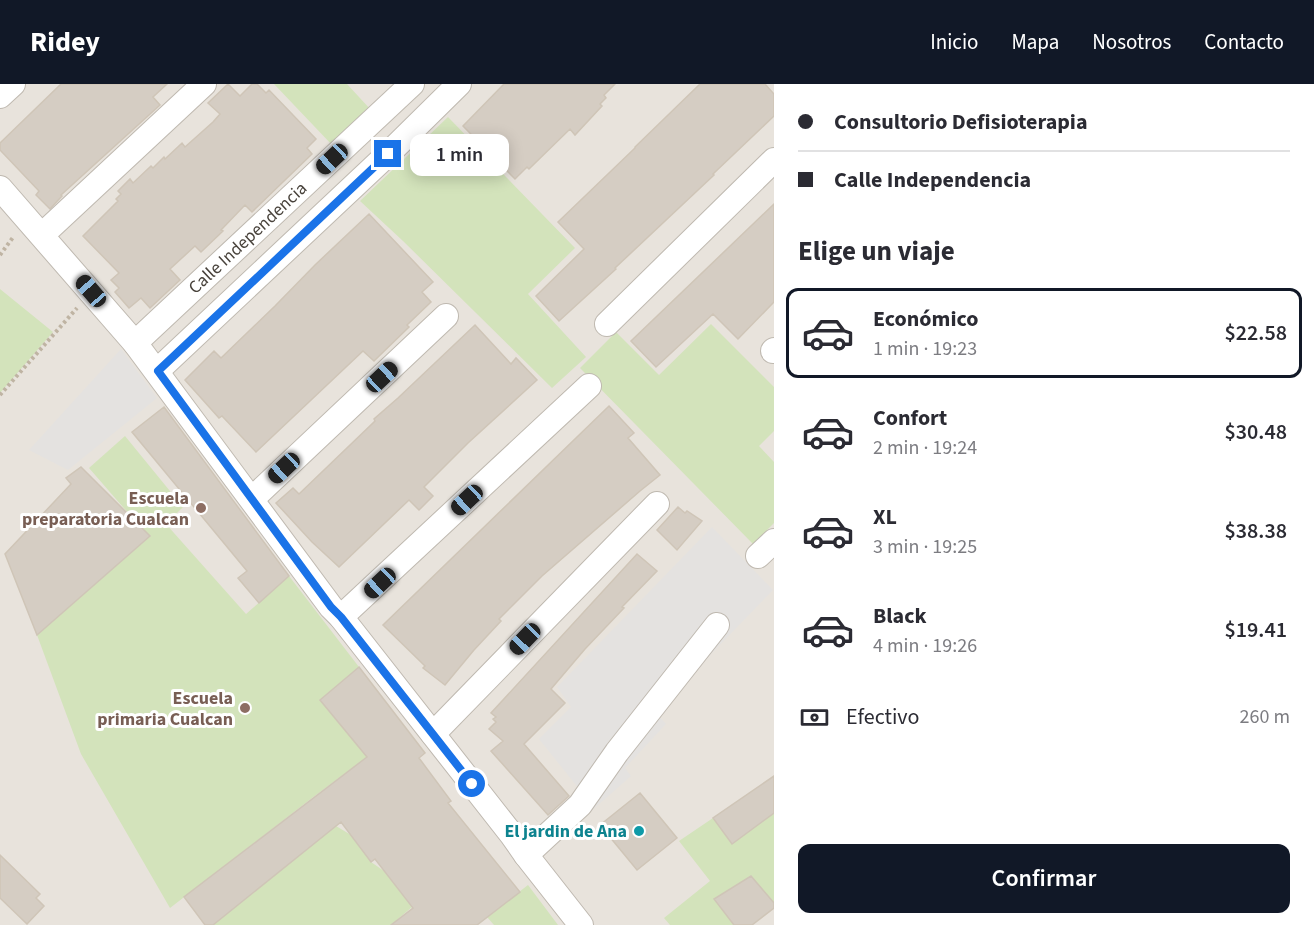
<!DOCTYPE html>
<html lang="es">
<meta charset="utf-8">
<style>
:root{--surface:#fff;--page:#f7f7f7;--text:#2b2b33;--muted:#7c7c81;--line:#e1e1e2;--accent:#111827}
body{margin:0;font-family:"Source Sans 3",sans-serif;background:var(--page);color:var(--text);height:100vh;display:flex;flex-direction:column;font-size:22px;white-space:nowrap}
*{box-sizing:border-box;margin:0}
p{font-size:20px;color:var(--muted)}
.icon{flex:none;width:33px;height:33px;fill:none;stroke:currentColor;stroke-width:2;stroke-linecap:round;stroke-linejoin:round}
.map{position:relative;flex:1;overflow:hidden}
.details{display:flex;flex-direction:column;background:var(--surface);width:540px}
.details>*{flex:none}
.banner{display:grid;align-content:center;height:132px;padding:0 24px;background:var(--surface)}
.end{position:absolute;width:27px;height:27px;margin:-14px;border:8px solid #1a73e8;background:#fff;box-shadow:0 0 0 3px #fff}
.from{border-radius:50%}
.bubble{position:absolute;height:42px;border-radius:12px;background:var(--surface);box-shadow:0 3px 15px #0003;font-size:20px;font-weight:600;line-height:42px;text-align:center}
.car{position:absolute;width:18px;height:36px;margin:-18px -9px;border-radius:8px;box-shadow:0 0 4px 2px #0007;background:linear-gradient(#222 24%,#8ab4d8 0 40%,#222 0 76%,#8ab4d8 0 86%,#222 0)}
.banner b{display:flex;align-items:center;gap:21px;height:57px;font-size:22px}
.banner b+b{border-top:2px solid var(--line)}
.banner i{width:15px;height:15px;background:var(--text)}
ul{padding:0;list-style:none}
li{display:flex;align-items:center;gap:18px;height:90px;margin:0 12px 9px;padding:0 12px;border:3px solid transparent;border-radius:12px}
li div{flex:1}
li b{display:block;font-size:22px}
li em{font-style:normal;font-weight:600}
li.on{border-color:var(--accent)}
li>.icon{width:54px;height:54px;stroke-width:1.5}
h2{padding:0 24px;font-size:27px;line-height:72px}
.pay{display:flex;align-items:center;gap:15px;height:66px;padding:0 24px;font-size:22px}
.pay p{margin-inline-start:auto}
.cta{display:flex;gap:12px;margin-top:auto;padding:12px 24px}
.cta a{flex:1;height:69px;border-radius:12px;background:var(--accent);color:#fff;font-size:24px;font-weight:600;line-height:69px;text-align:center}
header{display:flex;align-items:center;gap:36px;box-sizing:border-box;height:84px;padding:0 30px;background:var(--accent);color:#fff}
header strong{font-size:28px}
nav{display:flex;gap:33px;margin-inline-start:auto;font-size:21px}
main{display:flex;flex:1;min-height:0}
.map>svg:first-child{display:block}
.residential{fill:#e8e3dc}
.green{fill:#d3e3bb}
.parking{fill:#e4e2e0}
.building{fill:#d5cdc3;stroke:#cfc5b7;stroke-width:1.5}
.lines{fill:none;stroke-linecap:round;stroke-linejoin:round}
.minor-casing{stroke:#bfb9b0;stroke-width:26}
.path{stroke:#bfb4a3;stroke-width:4;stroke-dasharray:3 3;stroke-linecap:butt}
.minor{stroke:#fff;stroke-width:24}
.route{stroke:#1a73e8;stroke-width:8}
.education-dot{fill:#8d6e63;stroke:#fff;stroke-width:2}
.culture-dot{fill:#0f9aa8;stroke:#fff;stroke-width:2}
.labels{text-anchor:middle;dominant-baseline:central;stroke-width:6;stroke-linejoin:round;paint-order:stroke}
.street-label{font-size:18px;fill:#48423b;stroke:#fff}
.education-label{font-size:18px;font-weight:bold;fill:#785e54;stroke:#fff;text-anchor:end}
.culture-label{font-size:18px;font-weight:bold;fill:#0d838f;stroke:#fff;text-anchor:end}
</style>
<header>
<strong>Ridey</strong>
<nav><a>Inicio</a><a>Mapa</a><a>Nosotros</a><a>Contacto</a></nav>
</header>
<main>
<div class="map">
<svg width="774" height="841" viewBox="0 0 774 841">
<rect width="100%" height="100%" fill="#f5f2ed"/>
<path class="residential" d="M0 0H774V841H0Z"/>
<path class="green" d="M274 0H347L371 26 333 62Z
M448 33 575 164 528 210 586 273 552 304 403 157 360 117Z
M0 205 53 248 0 309Z
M711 240 774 303V347L759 362 774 378V439L753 460 580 284 616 248 659 291Z
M125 352 183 423 166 440 246 530 289 492 359 583 321 616 357 660 398 634 406 644 312 714 170 824 81 670 37 551 149 453 89 384Z
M774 729V819L734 841H670L664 834 710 797 679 757 713 734 733 759Z
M336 742 351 751 371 778 384 787 412 823 391 841H213Z
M528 801 558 841H494L487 833Z"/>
<path class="parking" d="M121 265 157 314 68 386 29 366Z
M712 443 773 506 655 628 666 640 625 684 631 692 547 766 532 747 580 706 539 655 571 623 557 603Z"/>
<path class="building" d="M61 0H167L153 13 160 21 61 111 62 112 50 125 36 111 39 107 0 66V59Z
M228 0 240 12 252 0H257L266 9 269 6 316 55 307 64 312 70 252 128 245 121 221 146 223 147 201 168 195 162 170 185 180 196 150 224 141 214 129 224 115 208 119 204 111 196 119 189 83 152 118 117 116 115 121 110 118 107 130 95 133 99 151 82 153 84 164 73 165 75 182 59 185 63 213 38 220 30 208 19Z
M504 0H615L604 11 606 14 600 20 602 22 575 51 570 45 529 85 527 83 515 95 463 42Z
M700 0H765L774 10V32L713 90 714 91 615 184 616 185 559 237 536 212 584 165 558 138 635 64V63Z
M774 120V218L738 255 713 230 656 283 631 257Z
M369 130 433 198 422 208 431 218 407 241 409 243 374 277 363 267 256 368 222 332 219 334 185 296 214 267 221 274 275 222 315 181Z
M475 241 511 280 516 274 537 296 468 359 424 403 433 412 419 426 409 416 339 483 312 458 276 419 293 404 299 410 375 337 374 335 398 314Z
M609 322 634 349 628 354 660 391 640 407 542 492 499 535 501 537 474 566 445 601 423 584 425 582 383 541Z
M164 323 289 492 259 519 238 494 247 487 132 348Z
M81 383 150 452 37 551 5 470 71 400 66 394Z
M678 423 685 429 687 427 702 437 677 466 657 446Z
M637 470 657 487 622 523 624 524 585 565 551 605 565 619 524 660 569 712 548 731 491 667 503 657 489 645 496 638 493 635 496 633 491 629Z
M359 583 425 669 419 674 451 717 448 719 520 808 477 841H391L413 824 375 775 371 778 341 738 213 841H205L184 813 367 673 320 616Z
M774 692V729L732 760 713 734Z
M640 709 677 754 637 786 600 741Z
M0 771 40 810 36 814 44 822 27 840 0 814Z
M751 792 774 819V824L752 841H734L714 815Z"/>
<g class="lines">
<defs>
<g id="minor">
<path d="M0 12 13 0"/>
<path d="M0 104 135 259 331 523 341 533 512 751 526 771 581 841"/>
<path d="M42 151 204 0"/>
<path d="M607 240 774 76"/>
<path id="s1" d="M135 259 412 0"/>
<path d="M773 267 774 266"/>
<path d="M157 287 388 70 459 0"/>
<path d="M252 415 446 232"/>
<path d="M758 472 774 457"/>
<path d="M341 533 589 302"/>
<path d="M433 650 657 420"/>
<path d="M526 771 580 721 617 668 717 541"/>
</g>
</defs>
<use href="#minor" class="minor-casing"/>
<path class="path" d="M0 171 14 152
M0 311 77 224"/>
<use href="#minor" class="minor"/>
</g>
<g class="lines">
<path class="route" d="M388 70 158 287 331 523 341 533 472 700"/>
</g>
<g class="education-dot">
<circle cx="201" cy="424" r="6"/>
<circle cx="245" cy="624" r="6"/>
</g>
<circle class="culture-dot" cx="639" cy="747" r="6"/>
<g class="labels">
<g class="street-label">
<text stroke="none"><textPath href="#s1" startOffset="154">Calle Independencia</textPath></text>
</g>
<g class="education-label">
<text x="189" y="414">Escuela<tspan x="189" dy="21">preparatoria Cualcan</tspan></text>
<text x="233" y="614">Escuela<tspan x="233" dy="21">primaria Cualcan</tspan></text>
</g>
<g class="culture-label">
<text x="627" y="747">El jardin de Ana</text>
</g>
</g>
</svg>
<i class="end from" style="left:472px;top:700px"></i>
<i class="end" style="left:388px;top:70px"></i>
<div class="bubble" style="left:410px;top:50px;width:99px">1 min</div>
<i class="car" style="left:332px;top:75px;rotate:227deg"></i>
<i class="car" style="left:91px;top:207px;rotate:319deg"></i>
<i class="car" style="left:382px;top:293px;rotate:47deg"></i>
<i class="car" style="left:284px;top:384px;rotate:227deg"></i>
<i class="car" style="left:467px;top:416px;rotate:227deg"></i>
<i class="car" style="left:380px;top:499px;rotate:227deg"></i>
<i class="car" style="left:525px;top:555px;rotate:224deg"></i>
</div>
<section class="details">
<div class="banner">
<b><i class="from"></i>Consultorio Defisioterapia</b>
<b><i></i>Calle Independencia</b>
</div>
<h2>Elige un viaje</h2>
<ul>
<li class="on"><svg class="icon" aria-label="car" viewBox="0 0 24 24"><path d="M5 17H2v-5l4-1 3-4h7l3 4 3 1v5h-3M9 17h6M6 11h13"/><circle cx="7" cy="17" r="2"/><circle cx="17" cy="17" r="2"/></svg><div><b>Económico</b><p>1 min · 19:23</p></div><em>$22.58</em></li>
<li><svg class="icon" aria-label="car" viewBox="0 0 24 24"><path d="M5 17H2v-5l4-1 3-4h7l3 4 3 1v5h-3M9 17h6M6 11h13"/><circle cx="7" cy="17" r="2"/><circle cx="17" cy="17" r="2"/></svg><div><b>Confort</b><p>2 min · 19:24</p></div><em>$30.48</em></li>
<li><svg class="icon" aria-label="car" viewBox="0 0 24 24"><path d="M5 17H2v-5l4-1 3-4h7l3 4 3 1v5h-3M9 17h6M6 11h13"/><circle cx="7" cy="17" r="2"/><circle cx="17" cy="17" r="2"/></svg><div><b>XL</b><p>3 min · 19:25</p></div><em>$38.38</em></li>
<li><svg class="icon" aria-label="car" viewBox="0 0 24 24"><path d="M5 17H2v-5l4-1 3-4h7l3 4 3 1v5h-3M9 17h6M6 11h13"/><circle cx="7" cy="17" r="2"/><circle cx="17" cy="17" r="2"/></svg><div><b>Black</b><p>4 min · 19:26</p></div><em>$19.41</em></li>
</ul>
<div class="pay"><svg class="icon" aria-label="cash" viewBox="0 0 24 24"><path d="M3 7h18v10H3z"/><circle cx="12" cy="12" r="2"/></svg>Efectivo<p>260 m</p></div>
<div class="cta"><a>Confirmar</a></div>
</section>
</main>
